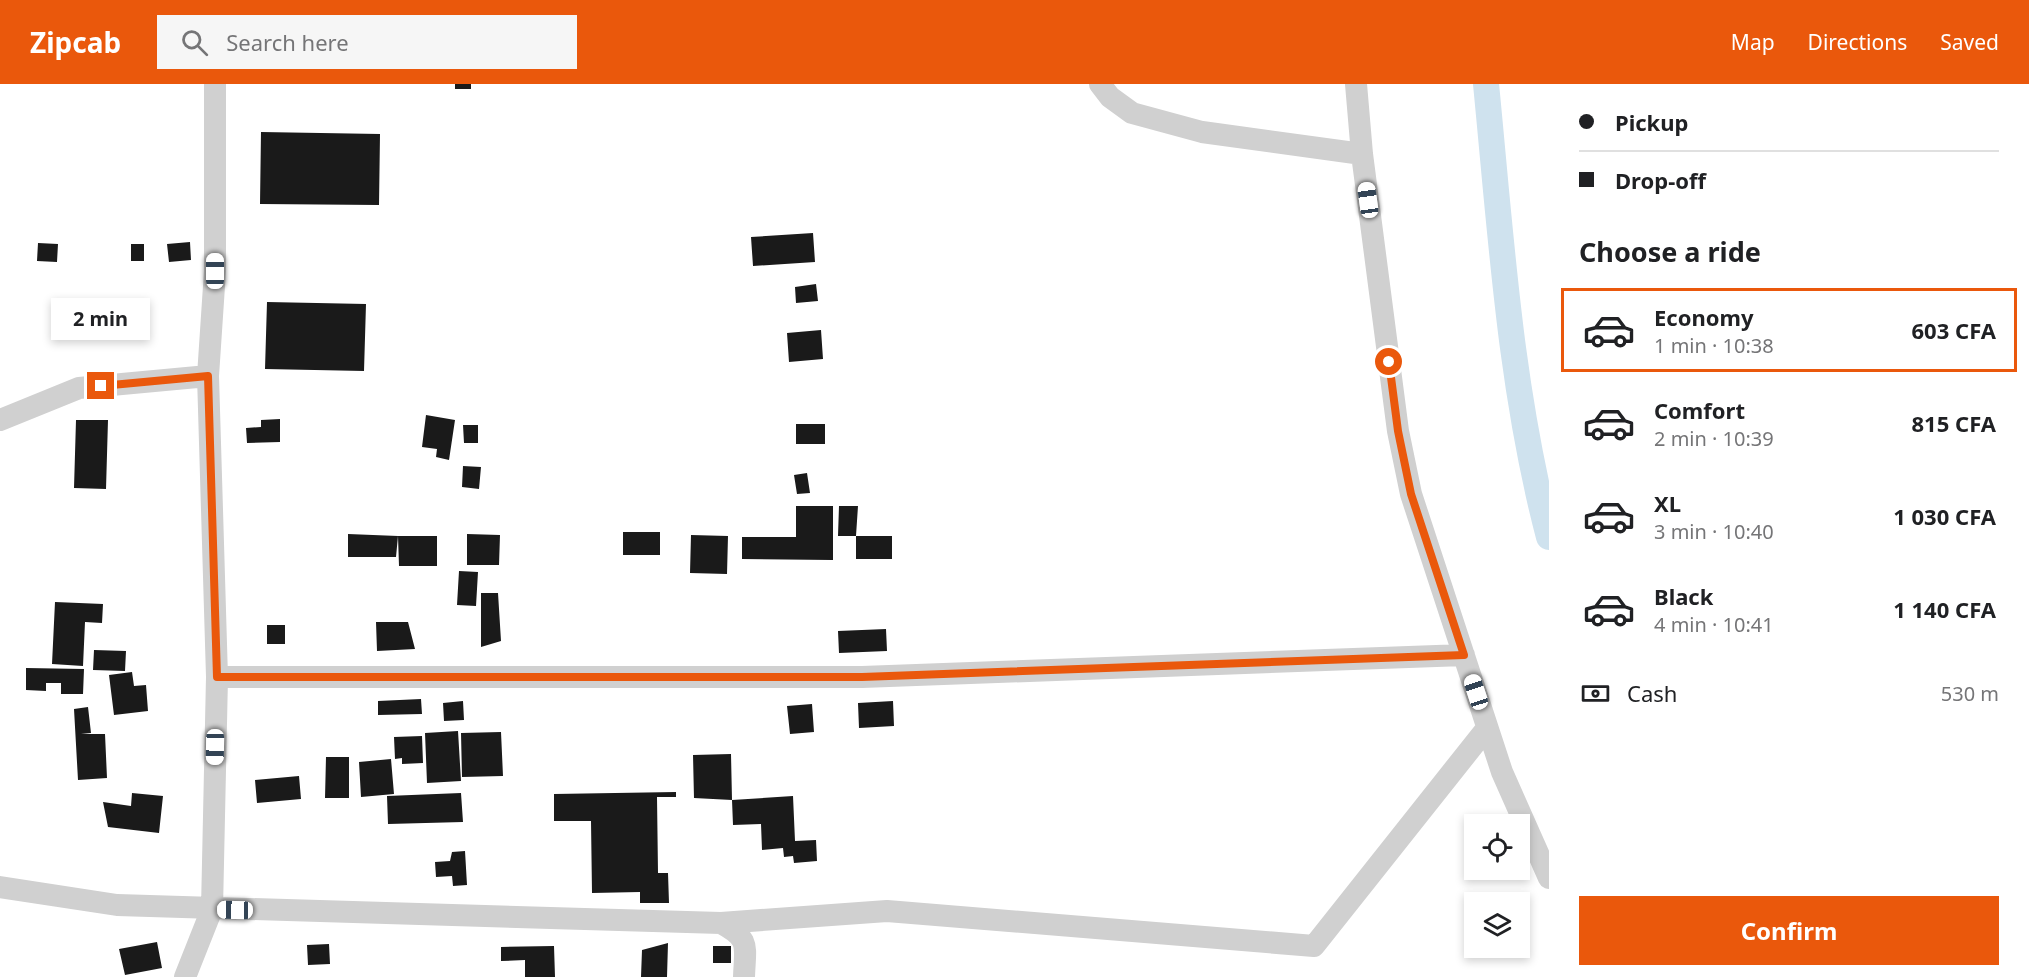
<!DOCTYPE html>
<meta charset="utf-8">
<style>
:root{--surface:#fff;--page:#f6f6f6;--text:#202124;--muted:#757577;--line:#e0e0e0;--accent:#ea580c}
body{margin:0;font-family:"Noto Sans",sans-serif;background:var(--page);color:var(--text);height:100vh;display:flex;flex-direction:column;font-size:22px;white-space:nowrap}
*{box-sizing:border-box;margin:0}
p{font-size:20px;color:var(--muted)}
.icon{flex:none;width:33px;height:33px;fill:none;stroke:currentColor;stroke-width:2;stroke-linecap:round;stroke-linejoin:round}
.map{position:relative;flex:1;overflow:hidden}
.side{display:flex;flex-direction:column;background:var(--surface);width:480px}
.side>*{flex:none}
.hud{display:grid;align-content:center;height:132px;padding:0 30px;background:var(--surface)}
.controls{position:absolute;left:1464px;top:730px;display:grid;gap:12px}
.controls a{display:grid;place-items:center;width:66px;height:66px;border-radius:0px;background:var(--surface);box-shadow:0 3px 9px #0003;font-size:30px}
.end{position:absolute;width:27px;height:27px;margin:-14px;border:8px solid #ea580c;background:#fff;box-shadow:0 0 0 3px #fff}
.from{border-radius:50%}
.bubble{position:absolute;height:42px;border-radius:0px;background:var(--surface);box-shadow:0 3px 9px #0003;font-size:20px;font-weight:700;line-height:42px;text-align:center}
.car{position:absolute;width:18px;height:36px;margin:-18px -9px;border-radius:8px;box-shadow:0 0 4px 2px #0007;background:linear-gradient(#fff 24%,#345 0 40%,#fff 0 76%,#345 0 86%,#fff 0)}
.hud b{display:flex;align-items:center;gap:21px;height:57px;font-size:22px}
.hud b+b{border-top:2px solid var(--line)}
.hud i{width:15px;height:15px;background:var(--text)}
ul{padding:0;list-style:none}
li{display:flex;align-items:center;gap:18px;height:84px;margin:0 12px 9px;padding:0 18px;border:3px solid transparent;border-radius:0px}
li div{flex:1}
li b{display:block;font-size:22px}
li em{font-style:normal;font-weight:700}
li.on{border-color:var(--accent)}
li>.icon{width:54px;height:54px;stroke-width:1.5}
h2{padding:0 30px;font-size:27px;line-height:72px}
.pay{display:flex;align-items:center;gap:15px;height:66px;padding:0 30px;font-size:22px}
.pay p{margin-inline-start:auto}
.primary-button{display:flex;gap:12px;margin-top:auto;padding:12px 30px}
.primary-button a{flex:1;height:69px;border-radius:0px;background:var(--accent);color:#fff;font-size:24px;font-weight:700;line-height:69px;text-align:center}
header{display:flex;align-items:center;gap:36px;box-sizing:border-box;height:84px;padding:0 30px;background:var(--accent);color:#fff}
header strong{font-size:28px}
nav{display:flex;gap:33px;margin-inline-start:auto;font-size:21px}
.search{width:420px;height:54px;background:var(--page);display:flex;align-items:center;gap:15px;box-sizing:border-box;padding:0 21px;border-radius:0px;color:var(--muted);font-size:22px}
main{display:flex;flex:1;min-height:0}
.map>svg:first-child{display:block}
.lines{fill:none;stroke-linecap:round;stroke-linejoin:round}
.canal{stroke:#cfe2ee;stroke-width:26}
.building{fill:#1a1a1a}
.minor{stroke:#d0d0d0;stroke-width:22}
.route{stroke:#ea580c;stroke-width:8}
</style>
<header>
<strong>Zipcab</strong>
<div class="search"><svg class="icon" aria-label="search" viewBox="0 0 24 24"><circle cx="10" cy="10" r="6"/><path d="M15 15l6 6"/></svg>Search here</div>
<nav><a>Map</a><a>Directions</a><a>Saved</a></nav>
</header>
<main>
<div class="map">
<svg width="1549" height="893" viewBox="0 0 1549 893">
<rect width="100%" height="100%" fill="#fff"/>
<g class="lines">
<path class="canal" d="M1486 0C1501 152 1510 305 1549 453"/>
</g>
<path class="building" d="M455 0H471V5H455Z
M261 48 380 50 379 121 260 120Z
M813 149 815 178 753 182 751 153Z
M190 158 191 176 169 178 167 160Z
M38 159 58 160 57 178 37 177Z
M131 160H144V177H131Z
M816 200 818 217 796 219 795 203Z
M267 218 366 220 364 287 265 285Z
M821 246 823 275 789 278 787 249Z
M426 331 455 336 449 376 436 373 437 365 422 363Z
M280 335V358L247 359 246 344 261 343V336Z
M76 336H108L106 405 74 404Z
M796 340H825V360H796Z
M463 341H478V359H464Z
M463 382 481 383 479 405 462 403Z
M807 389 810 409 797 410 794 391Z
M796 422H833V476L742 475V453H796Z
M839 422H858L856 452H838Z
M623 448H660V471H623Z
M348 450 398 452 396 473H348Z
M467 450 500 451 499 481H467Z
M691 451 728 452 727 490 690 489Z
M398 452H437V482H399Z
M856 452H892V475H856Z
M459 487 478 488 476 522 457 521Z
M481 509H498L501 557 481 563Z
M55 518 103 520 102 539 85 538 83 582 52 580Z
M376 538H408L415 565 377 567Z
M267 541H285V560H267Z
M886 545 887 567 839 569 838 547Z
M94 566 126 567 125 587 93 586Z
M26 584 84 585 83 610H61V599H46V607L26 606Z
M132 588 134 602 146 601 148 627 114 631 109 591Z
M421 615 422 630 378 631V617Z
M463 617 464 636 444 637 443 619Z
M893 617 894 642 859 644 858 619Z
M812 620 814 648 790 650 787 622Z
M88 623 91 649 81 650H105L107 694 78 696 74 625Z
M458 647 461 697 427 699 425 649Z
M501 648 503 692 462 693 461 649Z
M422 652 423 679 402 680V674L395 675 394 653Z
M731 670 732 716 694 714 693 671Z
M326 673H349V714H325Z
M391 675 394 710 361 713 359 678Z
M299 692 301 715 257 719 255 696Z
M676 708V713H657L658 789H668L669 819H640V808L592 809 591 737H554V710Z
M132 709 163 712 159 749 108 743 103 718 131 722Z
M461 709 463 738 388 740 387 712Z
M793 712 795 757 816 756 817 777 794 779 793 772 784 773 783 764 762 766 761 740 733 741 732 716Z
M465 767 467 801 453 802 452 792 436 793 435 778 450 777 452 768Z
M157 858 162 884 125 891 119 865Z
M668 859 667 893H641L642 866Z
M329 860 330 880 308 881 307 861Z
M554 862 555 893H525V876L501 877V863Z
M713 862H731V879H713Z"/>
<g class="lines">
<path class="minor" d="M1100 0 1110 13 1132 29 1202 48 1362 70
M1356 0 1362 70 1398 347 1411 410 1502 688 1549 794
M0 336 79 304 208 292
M217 593H862L1464 571
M0 803 117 821 721 839C751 855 745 862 744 893
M721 839 887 827 1314 862 1487 644
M185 893 212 825 217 593 208 292 215 187V0"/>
</g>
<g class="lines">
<path class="route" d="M101 302 208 292 217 593H862L1464 571 1411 410 1398 347 1389 278"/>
</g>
</svg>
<div class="controls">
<a><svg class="icon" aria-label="locate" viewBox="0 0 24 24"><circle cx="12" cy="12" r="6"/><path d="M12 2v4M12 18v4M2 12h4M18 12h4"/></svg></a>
<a><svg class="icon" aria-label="layers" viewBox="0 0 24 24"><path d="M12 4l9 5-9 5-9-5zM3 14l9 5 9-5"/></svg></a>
</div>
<i class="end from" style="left:1389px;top:278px"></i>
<i class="end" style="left:101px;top:302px"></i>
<div class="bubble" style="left:51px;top:214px;width:99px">2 min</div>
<i class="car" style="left:1368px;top:116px;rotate:352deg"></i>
<i class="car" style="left:215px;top:187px;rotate:0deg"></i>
<i class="car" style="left:1476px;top:608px;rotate:342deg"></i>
<i class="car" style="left:215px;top:663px;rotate:181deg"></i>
<i class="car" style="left:235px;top:826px;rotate:271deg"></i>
</div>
<section class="side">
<div class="hud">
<b><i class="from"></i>Pickup</b>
<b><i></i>Drop-off</b>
</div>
<h2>Choose a ride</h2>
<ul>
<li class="on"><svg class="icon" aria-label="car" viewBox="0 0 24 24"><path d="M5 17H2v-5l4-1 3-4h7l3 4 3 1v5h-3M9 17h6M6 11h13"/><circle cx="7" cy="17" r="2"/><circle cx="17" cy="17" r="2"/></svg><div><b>Economy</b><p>1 min · 10:38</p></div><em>603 CFA</em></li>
<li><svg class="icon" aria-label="car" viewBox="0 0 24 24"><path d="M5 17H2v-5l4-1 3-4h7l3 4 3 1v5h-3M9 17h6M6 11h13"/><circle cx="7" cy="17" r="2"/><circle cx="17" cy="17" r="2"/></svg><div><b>Comfort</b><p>2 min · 10:39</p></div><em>815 CFA</em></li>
<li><svg class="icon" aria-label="car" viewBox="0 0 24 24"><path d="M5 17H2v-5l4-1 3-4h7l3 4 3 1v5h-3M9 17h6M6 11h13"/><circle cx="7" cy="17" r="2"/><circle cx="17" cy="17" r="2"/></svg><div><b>XL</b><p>3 min · 10:40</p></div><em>1 030 CFA</em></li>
<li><svg class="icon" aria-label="car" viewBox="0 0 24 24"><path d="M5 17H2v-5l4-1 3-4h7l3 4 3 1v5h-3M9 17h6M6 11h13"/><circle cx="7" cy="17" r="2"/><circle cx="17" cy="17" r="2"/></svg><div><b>Black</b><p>4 min · 10:41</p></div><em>1 140 CFA</em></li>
</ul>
<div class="pay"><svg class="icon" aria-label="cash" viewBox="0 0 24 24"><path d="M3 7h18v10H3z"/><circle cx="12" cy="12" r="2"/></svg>Cash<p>530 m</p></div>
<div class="primary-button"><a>Confirm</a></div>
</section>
</main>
